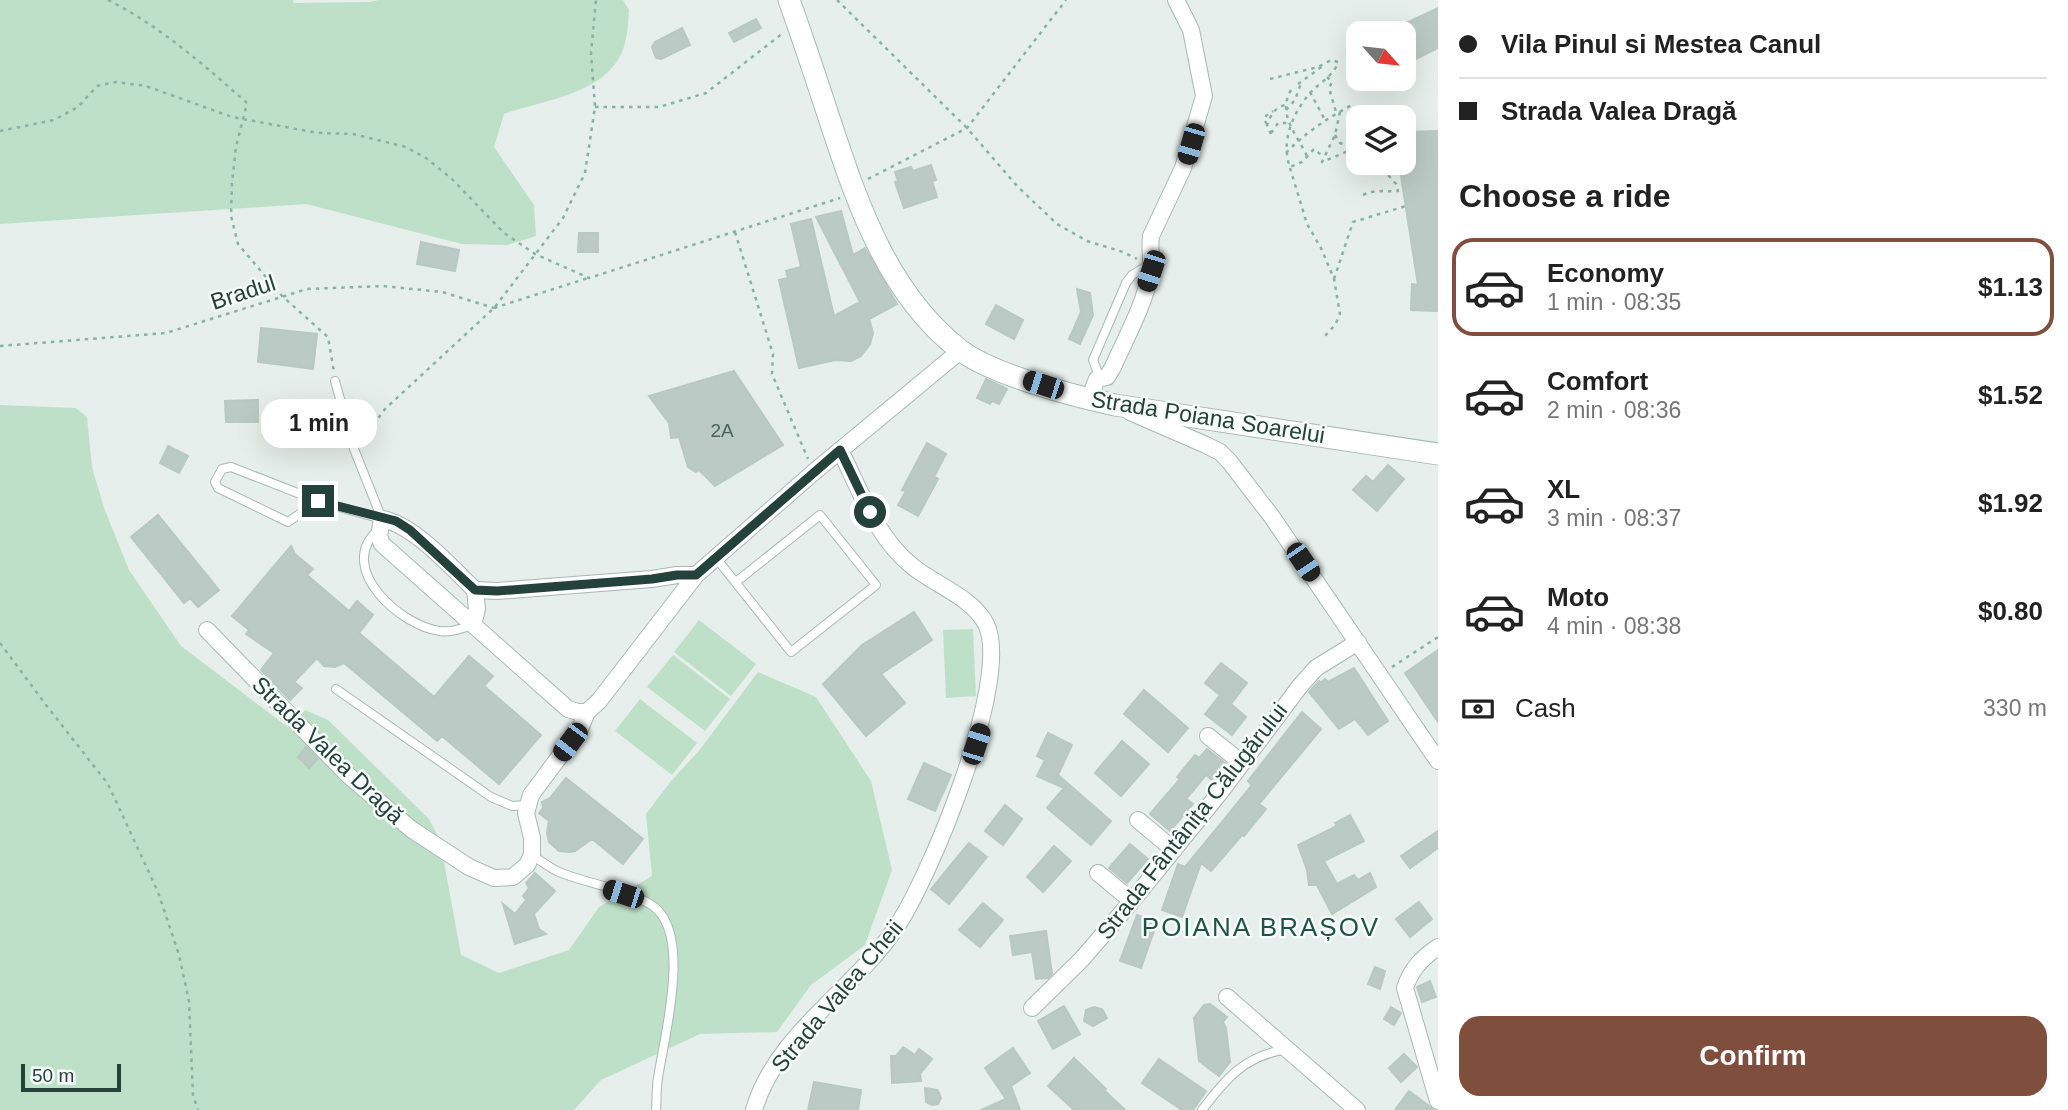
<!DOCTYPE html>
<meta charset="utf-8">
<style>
:root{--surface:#fff;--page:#f6f6f6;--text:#222;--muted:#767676;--line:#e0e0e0;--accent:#804e3d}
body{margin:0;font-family:Arial,sans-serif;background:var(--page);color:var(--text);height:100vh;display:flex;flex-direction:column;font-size:26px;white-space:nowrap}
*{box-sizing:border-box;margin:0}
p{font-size:23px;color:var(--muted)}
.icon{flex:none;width:38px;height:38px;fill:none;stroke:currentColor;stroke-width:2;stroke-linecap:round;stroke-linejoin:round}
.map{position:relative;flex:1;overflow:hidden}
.panel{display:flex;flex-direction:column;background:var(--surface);width:630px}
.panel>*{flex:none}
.top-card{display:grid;align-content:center;height:154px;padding:0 21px;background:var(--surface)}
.needle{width:46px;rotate:117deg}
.tools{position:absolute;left:1346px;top:21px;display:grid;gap:14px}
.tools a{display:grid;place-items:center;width:70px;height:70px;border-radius:14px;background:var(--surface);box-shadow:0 7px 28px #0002;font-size:35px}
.scale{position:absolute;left:21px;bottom:18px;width:100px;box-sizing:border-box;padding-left:7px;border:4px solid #24423a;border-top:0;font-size:19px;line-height:24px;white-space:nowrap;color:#24423a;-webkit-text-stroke:5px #f7fbf9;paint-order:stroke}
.end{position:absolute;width:32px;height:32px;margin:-16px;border:9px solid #24423a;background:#fff;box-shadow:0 0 0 4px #fff}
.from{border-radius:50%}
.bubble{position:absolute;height:49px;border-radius:21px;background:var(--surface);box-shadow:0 7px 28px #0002;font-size:23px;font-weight:600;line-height:49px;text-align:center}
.car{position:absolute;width:21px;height:42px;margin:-21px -10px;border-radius:9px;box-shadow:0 0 5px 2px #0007;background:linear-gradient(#222 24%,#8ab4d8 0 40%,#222 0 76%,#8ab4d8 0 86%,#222 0)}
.top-card b{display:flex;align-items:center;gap:24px;height:66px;font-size:26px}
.top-card b+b{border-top:2px solid var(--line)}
.top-card i{width:18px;height:18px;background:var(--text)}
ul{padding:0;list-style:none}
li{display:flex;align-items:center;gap:21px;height:98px;margin:0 14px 10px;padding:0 7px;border:4px solid transparent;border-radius:21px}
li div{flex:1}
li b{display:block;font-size:26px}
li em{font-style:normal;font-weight:600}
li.active{border-color:var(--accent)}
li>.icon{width:63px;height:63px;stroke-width:1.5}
h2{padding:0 21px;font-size:32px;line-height:84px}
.pay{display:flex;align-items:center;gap:18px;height:77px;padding:0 21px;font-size:26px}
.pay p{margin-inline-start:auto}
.primary-button{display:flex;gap:14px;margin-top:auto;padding:14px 21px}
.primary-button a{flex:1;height:80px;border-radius:21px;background:var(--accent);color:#fff;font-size:28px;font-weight:600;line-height:80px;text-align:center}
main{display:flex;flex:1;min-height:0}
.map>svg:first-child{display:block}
.green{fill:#bfe0c8}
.building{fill:#bbcac4;stroke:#b8c9c2;stroke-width:2}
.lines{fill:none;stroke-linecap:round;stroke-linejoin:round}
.lane-casing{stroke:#a8b8b2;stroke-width:10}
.street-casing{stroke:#a8b8b2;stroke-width:18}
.secondary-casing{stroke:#a4bbb3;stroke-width:23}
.path{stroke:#86b3a5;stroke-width:2.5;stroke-dasharray:3.5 5;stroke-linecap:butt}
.lane{stroke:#fff;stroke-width:8}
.street{stroke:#fff;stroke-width:16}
.secondary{stroke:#fff;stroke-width:21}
.route{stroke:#24423a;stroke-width:9}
.labels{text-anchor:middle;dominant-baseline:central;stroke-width:5;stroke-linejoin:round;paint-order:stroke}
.number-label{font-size:19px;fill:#4a645c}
.street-label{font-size:23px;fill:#24423a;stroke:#f7fbf9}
.quarter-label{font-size:26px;letter-spacing:2px;fill:#1f5548;stroke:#f7fbf9}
</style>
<main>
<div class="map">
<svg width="1438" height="1110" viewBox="0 0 1438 1110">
<rect width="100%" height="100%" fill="#e6efeb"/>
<path class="green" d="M0 0H293L294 3 369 2 379 0H623L629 10C628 21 628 32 625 43 612 94 546 99 504 114L494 147 534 205 536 236 507 245 462 244 306 204 0 224Z
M0 405 76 408 87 417 92 467 104 508 129 570 181 646 289 728 305 710 328 720 429 819 440 840 461 955 499 973 569 950 599 907 652 876 646 814 671 781 698 752 758 672 816 697 871 781 892 870 865 945 811 985 777 1032 700 1034 601 1080 574 1110H0Z
M699 620 756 664 731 696 674 652Z
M973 629 976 696 946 698 943 630Z
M673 655 730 699 705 731 647 687Z
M640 699 697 743 672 775 615 731Z"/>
<path class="building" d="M1438 8V48L1404 65V33H1385Z
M756 19 761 28 734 42 729 33Z
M682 28 690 45 661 59 656 58 652 47 655 42Z
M1438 131V311L1411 310 1412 284 1418 285 1399 163H1404V142L1409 132Z
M931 165 936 180 932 181 937 197 904 208 895 182 898 181 895 172 911 167 913 171Z
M841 211 853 255 865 248 897 304 869 319 873 333 870 344 861 356 851 361 835 360 799 368 779 280 788 278 786 271 801 267 791 224 811 219 834 316 860 302 816 217Z
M579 233H598V252H578Z
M421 242 459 250 455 271 417 264Z
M1077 289 1090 293 1093 315 1080 344 1069 339 1081 312Z
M996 305 1023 320 1014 339 986 324Z
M261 328 317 334 313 369 258 362Z
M734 371 783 445 715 486 699 470 696 472 688 467 679 437 671 438 669 423 649 396Z
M986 379 1007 389 999 404 992 401 990 404 977 398Z
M258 400V422H226L225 401Z
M927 443 946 454 934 477 938 479 918 516 898 505 906 491 902 490Z
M168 446 188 456 179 473 160 463Z
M1388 465 1404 479 1377 511 1353 490 1366 476 1373 482Z
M158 515 219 590 198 607 190 598 184 603 131 537Z
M291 546 295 554 313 569 307 575 349 611 357 601 373 615 359 633 434 697 469 656 493 676 484 686 541 735 499 784 442 736 437 741 344 663 335 667 324 666 317 658 294 682 302 688 290 700 261 670 274 653 246 634 249 630 232 616Z
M914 612 932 640 881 674 905 703 866 736 823 684 862 645Z
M1438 650V722L1405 673Z
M1221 663 1247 683 1231 704 1246 717 1232 735 1205 714 1220 695 1205 683Z
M1354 668 1388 721 1368 735 1355 719 1339 729 1309 692 1319 681 1321 683 1325 679 1328 682Z
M1144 690 1188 728 1168 752 1124 714Z
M1302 712 1321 729 1259 804 1266 809 1244 836 1242 835 1211 871 1201 863 1182 917 1162 910 1178 864 1185 867 1223 821 1252 785 1248 781Z
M1048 733 1072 745 1058 775 1111 821 1091 845 1047 808 1064 788 1037 776 1045 760 1037 756Z
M1122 741 1149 764 1121 796 1095 773Z
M306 747 318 759 309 768 298 757Z
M1207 749 1225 763 1212 780 1206 775 1186 799 1193 804 1170 831 1150 814 1180 779 1177 777 1195 755 1199 758Z
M924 763 951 775 935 811 908 799Z
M566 778 643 839 623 864 592 839 575 851 570 852 559 851 549 842 547 833 549 821 539 813 543 808 542 802 550 798Z
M1005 805 1022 819 1003 845 985 831Z
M1350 815 1364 841 1324 861 1337 884 1354 875 1358 880 1370 873 1376 887 1332 914 1317 885H1309L1307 870 1298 845 1329 830 1337 825 1335 823Z
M1438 831V848L1410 868 1401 856Z
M969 843 987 857 949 904 931 889Z
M1130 844 1148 859 1127 883 1109 868Z
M1054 846 1071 861 1043 892 1027 877Z
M535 873 555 891 534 914 539 929 546 934 515 944 503 904 515 914 526 900 523 896 529 888 526 883Z
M1419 902 1432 919 1410 937 1396 919Z
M983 903 1003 920 980 947 959 930Z
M1137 915 1157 922 1141 968 1120 961Z
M1046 931 1052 974 1048 978 1036 979 1032 952 1013 955 1010 936Z
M1375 967 1385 971 1380 989 1368 984Z
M1430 981 1436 997 1422 1002 1417 987Z
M1210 1004 1227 1017 1223 1022 1226 1028 1230 1062 1219 1076 1199 1061 1194 1018 1204 1005Z
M1064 1006 1080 1034 1053 1049 1038 1021Z
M1094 1007 1102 1009 1107 1018 1093 1026 1084 1021 1086 1010Z
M1391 1007 1401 1013 1394 1025 1384 1019Z
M903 1047 915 1055 919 1049 932 1059 920 1074 921 1081 892 1083 891 1056H896Z
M1013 1048 1030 1073 1011 1086 1020 1110H981L1006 1099 985 1068Z
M1404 1054 1417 1067 1401 1082 1389 1068Z
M1074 1058 1106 1089 1104 1090 1125 1110H1074L1048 1086Z
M1159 1059 1206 1091 1193 1110H1182L1142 1083Z
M814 1082 861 1090 858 1110H808Z
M925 1088 937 1090 939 1093 941 1098 938 1104 932 1105 926 1102Z
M1409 1091 1429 1106 1433 1110H1395Z"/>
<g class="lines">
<defs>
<path id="lane" d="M1099 376 1093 360 1126 283 1132 275 1149 265
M335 381 354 449 382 519
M318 501 288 522 218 488 215 482 222 469 231 467 318 501 382 519
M377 531C336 569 401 626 440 631 451 633 462 628 473 625
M716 558 791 652 876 585 820 515 736 582
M336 689 491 797 512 806 527 805
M532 855C541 861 550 868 559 872 588 884 623 888 650 904 694 929 664 1037 658 1078 656 1088 657 1099 656 1110
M1202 1110C1227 1077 1245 1056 1287 1049"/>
<path id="street" d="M1089 399 1097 379 1107 377 1113 367C1126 337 1144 306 1150 274 1153 263 1149 249 1151 236L1183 168 1204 96 1191 30 1176 0
M1130 412 1206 445 1220 452 1229 461 1272 517 1438 761
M475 590C452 568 413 524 382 519L379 536 382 544 568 709 578 712H587
M475 590 497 591 652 579 677 575H696
M473 625 477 609 475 590
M207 630 348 775 411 829 469 867 494 878 513 877 527 865 532 855V838L526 813 531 795 580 729 587 712 599 701 696 575 814 472 960 351
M1208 736 1242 763
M1138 820 1174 850
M1098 873 1132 901
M1438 947C1422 958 1411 969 1405 988L1438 1101
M1227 997 1357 1110
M1032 1008 1082 959 1132 901 1222 790 1300 686 1316 668 1358 642
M754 1110C775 1036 851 992 893 932 928 884 1013 678 986 624 972 597 935 585 912 566 876 537 860 490 840 450"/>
<path id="secondary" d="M789 0C804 42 818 84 832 127 859 208 889 295 960 350 993 375 1074 396 1115 405L1438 454"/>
</defs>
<use href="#lane" class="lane-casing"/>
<use href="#street" class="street-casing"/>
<use href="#secondary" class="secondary-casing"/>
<path class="path" d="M108 0C160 26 204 65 247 103L236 147 232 183 231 216 238 244 282 296 328 337 334 372
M837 0 967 128 1017 186 1057 224 1087 241 1123 252 1137 259
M1327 77 1332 82 1329 88 1336 112
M1270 79 1318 67 1331 60 1338 62C1335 74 1321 82 1312 91 1294 110 1280 141 1290 167L1302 162 1314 149 1324 157
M1298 84 1324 65
M1291 90C1277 114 1296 133 1307 156
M1310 92 1325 120
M595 107H659L706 93 783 33
M1286 110 1295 100 1301 83
M1340 112 1335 135 1322 162 1346 152 1358 150
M1267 124 1264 120 1266 116 1273 111
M0 131 54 120 78 107 97 86 116 82 146 86 232 117 318 133 353 134 406 147 426 158 452 179 504 233 535 254 589 278 840 198
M1271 133 1278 123H1289
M1271 134 1267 125C1271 115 1274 108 1285 105
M1335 135 1340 143 1358 150
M1286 153C1306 132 1329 117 1354 104
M1290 168 1307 224 1321 248 1334 279 1340 314 1335 325 1323 338
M868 179 967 128 1066 0
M1363 195C1375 189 1386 192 1398 191L1396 184 1382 168 1374 167 1372 163
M735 232 773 354 772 374 808 459
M1334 279 1353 222 1406 206
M494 308 588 278
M0 346 166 333 307 289 383 286 442 292 494 308
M363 438 385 409 494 308 563 218 585 173 595 107 591 53 596 0
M0 643 46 705 108 784 158 892 179 955 189 1001 193 1095 198 1110
M1392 667 1438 637"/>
<use href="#lane" class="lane"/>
<use href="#street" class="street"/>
<use href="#secondary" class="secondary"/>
</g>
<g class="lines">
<path class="route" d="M318 501 396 521 410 530 475 590 497 591 652 579 677 575H696L840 450 870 512"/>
</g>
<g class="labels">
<g class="number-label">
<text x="722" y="430">2A</text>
</g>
<g class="street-label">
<text transform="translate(243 292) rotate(-18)">Bradul</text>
<text transform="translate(1208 417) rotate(9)">Strada Poiana Soarelui</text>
<text transform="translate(328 750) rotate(44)">Strada Valea Dragă</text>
<text transform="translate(1192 821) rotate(-52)">Strada Fântânița Călugărului</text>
<text transform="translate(837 996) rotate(-50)">Strada Valea Cheii</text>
</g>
<g class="quarter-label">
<text x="1261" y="927">POIANA BRAȘOV</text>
</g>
</g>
</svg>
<div class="tools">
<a><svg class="needle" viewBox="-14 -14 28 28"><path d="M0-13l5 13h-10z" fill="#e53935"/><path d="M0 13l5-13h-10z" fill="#767676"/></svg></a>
<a><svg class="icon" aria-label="layers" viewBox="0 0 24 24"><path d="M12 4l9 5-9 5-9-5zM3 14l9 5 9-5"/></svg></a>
</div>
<div class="scale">50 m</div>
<i class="end from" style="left:870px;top:512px"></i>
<i class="end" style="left:318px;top:501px"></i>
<div class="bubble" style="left:261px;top:399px;width:116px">1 min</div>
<i class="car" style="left:1191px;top:144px;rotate:196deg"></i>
<i class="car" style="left:1151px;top:271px;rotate:198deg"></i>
<i class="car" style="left:1043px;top:385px;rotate:288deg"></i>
<i class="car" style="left:1303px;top:562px;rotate:146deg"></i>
<i class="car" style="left:570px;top:742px;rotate:217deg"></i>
<i class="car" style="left:976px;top:744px;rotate:18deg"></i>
<i class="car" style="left:623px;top:894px;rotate:288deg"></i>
</div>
<section class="panel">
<div class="top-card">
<b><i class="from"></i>Vila Pinul si Mestea Canul</b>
<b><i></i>Strada Valea Dragă</b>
</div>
<h2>Choose a ride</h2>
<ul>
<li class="active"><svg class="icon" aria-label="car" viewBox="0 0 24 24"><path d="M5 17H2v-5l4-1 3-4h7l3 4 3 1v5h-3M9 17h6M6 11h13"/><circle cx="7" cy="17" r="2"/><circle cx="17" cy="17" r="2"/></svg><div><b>Economy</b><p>1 min · 08:35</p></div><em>$1.13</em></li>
<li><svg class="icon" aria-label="car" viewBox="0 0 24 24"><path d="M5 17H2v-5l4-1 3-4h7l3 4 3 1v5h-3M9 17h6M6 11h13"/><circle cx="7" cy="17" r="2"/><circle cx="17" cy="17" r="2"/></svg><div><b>Comfort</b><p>2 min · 08:36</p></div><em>$1.52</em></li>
<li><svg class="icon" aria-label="car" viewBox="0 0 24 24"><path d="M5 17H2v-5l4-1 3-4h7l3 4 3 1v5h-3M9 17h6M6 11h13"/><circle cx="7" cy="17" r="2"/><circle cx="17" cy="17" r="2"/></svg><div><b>XL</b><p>3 min · 08:37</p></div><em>$1.92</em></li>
<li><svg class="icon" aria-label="car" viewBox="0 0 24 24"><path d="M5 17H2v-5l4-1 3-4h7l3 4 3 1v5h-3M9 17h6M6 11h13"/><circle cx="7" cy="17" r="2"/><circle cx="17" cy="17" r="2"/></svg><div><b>Moto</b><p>4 min · 08:38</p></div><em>$0.80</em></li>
</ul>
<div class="pay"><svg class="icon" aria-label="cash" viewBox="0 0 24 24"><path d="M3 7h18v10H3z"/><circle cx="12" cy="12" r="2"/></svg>Cash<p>330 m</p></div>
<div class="primary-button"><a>Confirm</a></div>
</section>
</main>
